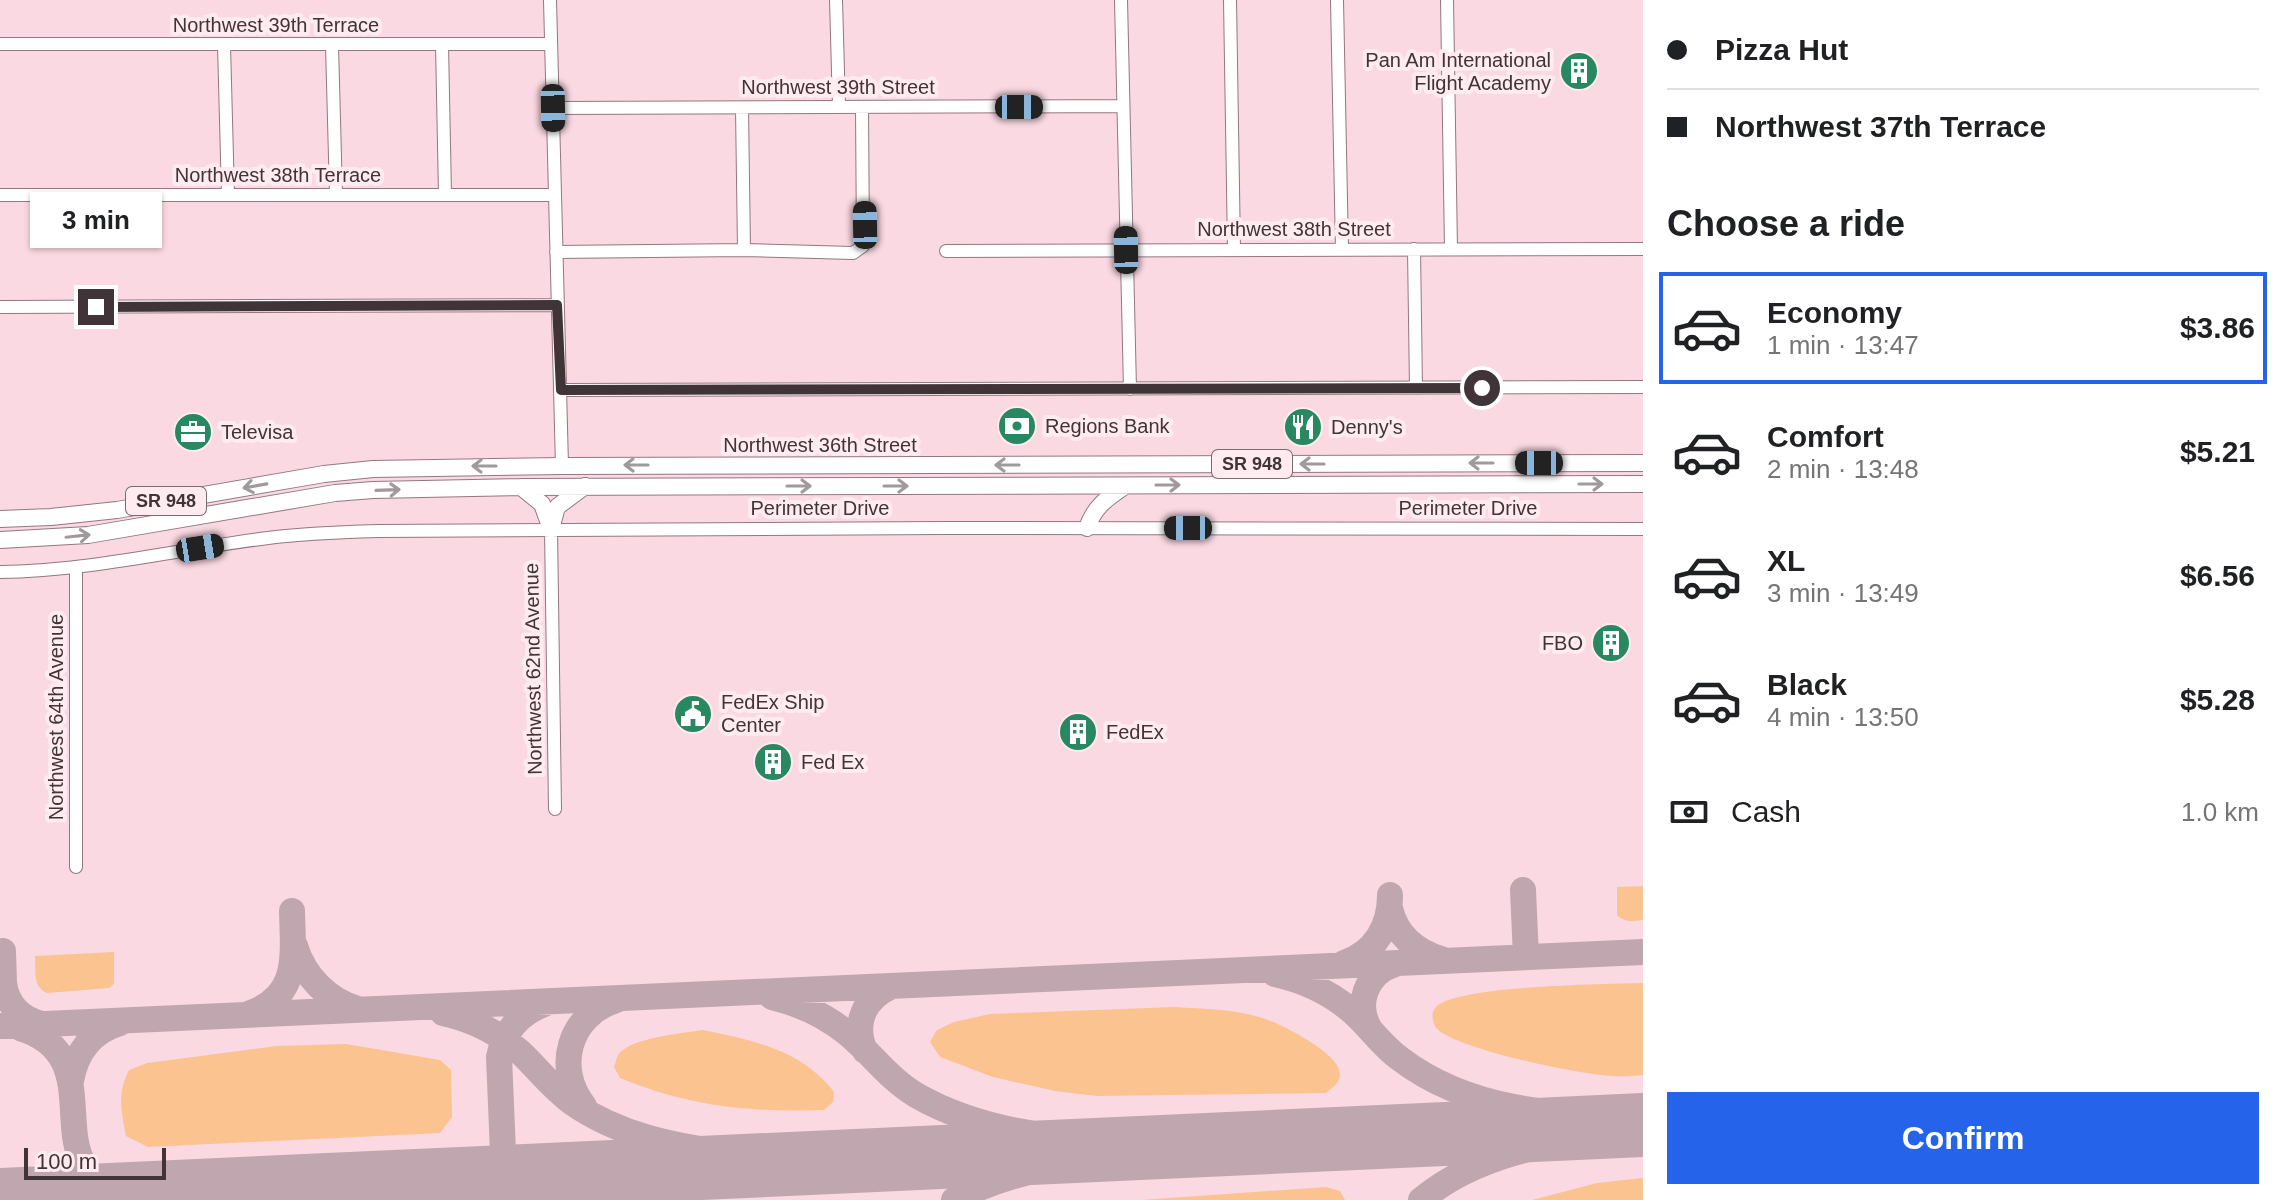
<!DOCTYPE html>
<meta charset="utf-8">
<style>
:root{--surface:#fff;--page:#f2f2f2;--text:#202124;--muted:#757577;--line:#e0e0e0;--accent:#2563eb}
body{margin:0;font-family:Arial,sans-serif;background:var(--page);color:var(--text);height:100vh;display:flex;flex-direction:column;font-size:30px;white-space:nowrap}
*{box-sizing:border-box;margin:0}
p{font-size:26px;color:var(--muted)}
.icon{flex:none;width:44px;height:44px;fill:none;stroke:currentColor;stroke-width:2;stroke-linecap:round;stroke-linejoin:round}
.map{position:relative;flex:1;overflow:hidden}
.panel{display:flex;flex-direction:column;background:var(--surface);width:640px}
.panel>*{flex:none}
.guide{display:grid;align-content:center;height:176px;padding:0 24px;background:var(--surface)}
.scale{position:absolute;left:24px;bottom:20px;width:142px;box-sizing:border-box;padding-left:8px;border:4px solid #413438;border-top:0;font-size:22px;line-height:28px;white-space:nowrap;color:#413438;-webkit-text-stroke:6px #ffebf0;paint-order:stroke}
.end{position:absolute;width:36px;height:36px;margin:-18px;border:10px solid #413438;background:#fff;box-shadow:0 0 0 4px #fff}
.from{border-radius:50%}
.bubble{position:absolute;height:56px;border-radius:0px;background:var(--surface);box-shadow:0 2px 6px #0004;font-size:26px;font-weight:700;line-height:56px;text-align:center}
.car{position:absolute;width:24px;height:48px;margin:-24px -12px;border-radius:10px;box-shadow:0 0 6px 2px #0007;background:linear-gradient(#222 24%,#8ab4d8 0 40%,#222 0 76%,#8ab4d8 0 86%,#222 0)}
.guide b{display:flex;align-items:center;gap:28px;height:76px;font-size:30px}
.guide b+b{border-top:2px solid var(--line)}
.guide i{width:20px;height:20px;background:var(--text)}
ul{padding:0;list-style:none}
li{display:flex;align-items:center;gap:24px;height:112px;margin:0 16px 12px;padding:0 8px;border:4px solid transparent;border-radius:0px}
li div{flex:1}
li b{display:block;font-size:30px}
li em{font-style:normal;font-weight:700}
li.current{border-color:var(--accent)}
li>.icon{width:72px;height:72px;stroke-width:1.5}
h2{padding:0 24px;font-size:36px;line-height:96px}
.pay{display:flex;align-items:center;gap:20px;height:88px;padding:0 24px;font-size:30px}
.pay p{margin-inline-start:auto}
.action{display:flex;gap:16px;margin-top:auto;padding:16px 24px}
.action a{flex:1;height:92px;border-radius:0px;background:var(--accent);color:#fff;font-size:32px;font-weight:700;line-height:92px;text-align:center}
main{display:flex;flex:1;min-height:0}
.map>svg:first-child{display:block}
.green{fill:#fac38f}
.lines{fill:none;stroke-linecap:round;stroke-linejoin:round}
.taxiway{stroke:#c0a6ae;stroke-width:26}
.runway{stroke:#c0a6ae;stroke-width:64}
.minor-casing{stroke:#947780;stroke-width:14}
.major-casing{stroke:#947780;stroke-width:18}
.minor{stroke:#fff;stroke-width:12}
.major{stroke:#fff;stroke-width:16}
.oneway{stroke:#a09a9c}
.route{stroke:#413438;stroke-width:10}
.labels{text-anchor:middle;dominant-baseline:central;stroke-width:8;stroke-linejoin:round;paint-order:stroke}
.shield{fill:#ffebf0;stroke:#7a6b6f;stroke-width:2}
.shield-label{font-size:18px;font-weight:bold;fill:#413438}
.street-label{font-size:20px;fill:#413438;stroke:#ffebf0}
.poi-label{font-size:20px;fill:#413438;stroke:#ffebf0;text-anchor:start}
</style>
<main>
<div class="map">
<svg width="1643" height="1200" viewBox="0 0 1643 1200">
<rect width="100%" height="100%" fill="#fad9e3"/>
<path class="green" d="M1643 886V920C1633 921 1625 923 1617 915V887Z
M114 952V984L109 988 47 993C32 987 36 970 35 956Z
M1643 983V1075C1633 1076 1622 1077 1612 1076 1581 1075 1455 1049 1436 1028 1433 1023 1431 1015 1434 1010 1444 985 1612 984 1643 983Z
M1175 1007C1206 1009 1239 1009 1268 1020 1285 1026 1340 1054 1340 1074 1340 1083 1332 1088 1326 1093L1097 1096 1055 1091 993 1077 940 1057 930 1042 937 1030 954 1022 990 1014Z
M703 1030C752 1040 802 1050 834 1092L833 1102 824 1110C748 1112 691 1107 620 1078L614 1067C616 1063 616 1059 618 1055 629 1038 683 1033 703 1030Z
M346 1044 440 1060 451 1070 452 1117 440 1133 148 1147 126 1136C121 1110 117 1094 129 1070L147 1063 277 1046Z
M1643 1178V1200H1532L1597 1183Z
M1326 1187 1340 1191 1345 1200H1141Z"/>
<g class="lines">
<path class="taxiway" d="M1523 890 1526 957
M1390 908C1396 935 1416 952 1441 959
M295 946C304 976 328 1001 358 1009
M1344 963C1375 953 1390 926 1390 895
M1275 974C1307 981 1337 996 1360 1019 1373 1032 1384 1047 1399 1058 1469 1112 1558 1116 1643 1117
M4 983C7 1005 21 1019 42 1024
M772 997C801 1004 826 1016 848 1034 872 1054 889 1079 916 1095 1018 1154 1158 1141 1273 1141
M1 998 4 983 3 951
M443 1013C471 1019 499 1033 520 1052 538 1069 553 1089 574 1104 619 1135 673 1146 726 1153L943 1156
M248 1014C300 997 293 956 292 911
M0 1026 1643 952
M20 1028C115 1057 34 1161 116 1189 126 1193 137 1192 147 1193
M1371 1031C1354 1005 1366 973 1395 964
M865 1051C853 1023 864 998 892 986
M71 1081C76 1052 92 1031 120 1023
M584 1106C554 1068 569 1015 616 1000
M505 1200 499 1057C504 1031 520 1013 544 1004
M656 1200C706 1182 758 1175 812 1170
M954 1200C1010 1170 1075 1161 1138 1155
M1421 1200C1482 1149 1568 1139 1643 1132"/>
<path class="runway" d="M0 1200 1643 1125"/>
<defs>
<path id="minor" d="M550 0 562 466
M836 0 839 107
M1121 0 1130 389
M1230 0 1234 249
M1337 0 1342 250
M1447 0 1451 249
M0 44H551
M442 44 445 195
M224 45 228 195
M332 45 336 195
M553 108 1123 106
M742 108 744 250
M0 195H555
M1414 249 1416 388
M946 251 1643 249
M556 252 744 250 853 253 863 246 862 107
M0 307 557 305
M561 390 1643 387
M551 529 555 809
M0 572C90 571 179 549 268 538 305 533 341 532 378 531L944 528 1643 529
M76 867V567"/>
<path id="major" d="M521 487 542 504 551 529
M0 519 51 517 117 510 324 474 373 469 562 466 1643 463
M1087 528C1094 507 1107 498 1125 486
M551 529 557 507 585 486
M0 540 88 535 335 493 373 490 521 487 1643 484"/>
</defs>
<use href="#minor" class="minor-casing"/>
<use href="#major" class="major-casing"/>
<use href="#minor" class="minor"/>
<use href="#major" class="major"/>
</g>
<defs><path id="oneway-shaft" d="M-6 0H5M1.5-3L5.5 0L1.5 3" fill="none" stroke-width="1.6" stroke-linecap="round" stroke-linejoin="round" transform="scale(2)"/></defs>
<g class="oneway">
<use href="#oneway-shaft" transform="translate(1481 463) rotate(-180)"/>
<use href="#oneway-shaft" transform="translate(1312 464) rotate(180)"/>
<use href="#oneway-shaft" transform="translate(636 465) rotate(180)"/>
<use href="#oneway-shaft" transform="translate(1007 465) rotate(180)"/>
<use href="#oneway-shaft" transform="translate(484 466) rotate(180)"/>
<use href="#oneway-shaft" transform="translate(1591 484)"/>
<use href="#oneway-shaft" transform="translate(1168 485)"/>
<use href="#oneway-shaft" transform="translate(255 486) rotate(170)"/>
<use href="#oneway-shaft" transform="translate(799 486)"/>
<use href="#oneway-shaft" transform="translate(896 486)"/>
<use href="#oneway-shaft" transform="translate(388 490) rotate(-2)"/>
<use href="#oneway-shaft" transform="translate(78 536) rotate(-6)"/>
</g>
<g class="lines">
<path class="route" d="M96 307 557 305 561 390 1482 388"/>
</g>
<defs>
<symbol id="building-disc" viewBox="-11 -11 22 22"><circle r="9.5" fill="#278861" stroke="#ffebf0"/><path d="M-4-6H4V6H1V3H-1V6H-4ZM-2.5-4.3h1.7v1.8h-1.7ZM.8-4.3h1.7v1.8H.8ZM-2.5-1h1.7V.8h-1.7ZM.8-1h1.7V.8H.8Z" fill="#fff"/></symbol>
<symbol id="bank-disc" viewBox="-11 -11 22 22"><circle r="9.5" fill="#278861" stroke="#ffebf0"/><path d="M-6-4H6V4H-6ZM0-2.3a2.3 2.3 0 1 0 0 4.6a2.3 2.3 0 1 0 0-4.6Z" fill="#fff"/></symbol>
<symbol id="restaurant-disc" viewBox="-11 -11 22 22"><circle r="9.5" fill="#278861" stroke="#ffebf0"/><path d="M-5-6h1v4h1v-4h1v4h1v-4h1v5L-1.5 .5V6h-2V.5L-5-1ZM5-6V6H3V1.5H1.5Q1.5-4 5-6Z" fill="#fff"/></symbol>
<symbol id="office-disc" viewBox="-11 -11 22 22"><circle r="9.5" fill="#278861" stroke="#ffebf0"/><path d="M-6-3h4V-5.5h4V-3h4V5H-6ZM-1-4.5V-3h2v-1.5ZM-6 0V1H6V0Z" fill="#fff"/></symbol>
<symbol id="civic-disc" viewBox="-11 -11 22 22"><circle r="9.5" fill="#278861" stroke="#ffebf0"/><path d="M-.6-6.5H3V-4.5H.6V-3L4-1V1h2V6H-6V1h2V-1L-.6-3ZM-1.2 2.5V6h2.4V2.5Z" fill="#fff"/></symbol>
</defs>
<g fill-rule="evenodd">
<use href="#building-disc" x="1557" y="49" width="44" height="44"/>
<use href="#bank-disc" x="995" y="404" width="44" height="44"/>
<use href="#restaurant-disc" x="1281" y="405" width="44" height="44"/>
<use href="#office-disc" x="171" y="410" width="44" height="44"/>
<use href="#building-disc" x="1589" y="621" width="44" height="44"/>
<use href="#civic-disc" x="671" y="692" width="44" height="44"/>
<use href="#building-disc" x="1056" y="710" width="44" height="44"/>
<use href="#building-disc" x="751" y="740" width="44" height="44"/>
</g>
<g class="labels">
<g class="shield">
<rect x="1212" y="450" width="80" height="28" rx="6"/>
<rect x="126" y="487" width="80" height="28" rx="6"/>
</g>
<g class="shield-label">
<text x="1252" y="464">SR 948</text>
<text x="166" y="501">SR 948</text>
</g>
<g class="street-label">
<text x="276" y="25">Northwest 39th Terrace</text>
<text x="838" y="87">Northwest 39th Street</text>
<text x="278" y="175">Northwest 38th Terrace</text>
<text x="1294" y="229">Northwest 38th Street</text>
<text x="820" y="445">Northwest 36th Street</text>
<text x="820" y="508">Perimeter Drive</text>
<text x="1468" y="508">Perimeter Drive</text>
<text transform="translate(533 669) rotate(-91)">Northwest 62nd Avenue</text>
<text transform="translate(56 717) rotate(-90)">Northwest 64th Avenue</text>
</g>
<g class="poi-label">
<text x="1551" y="60" text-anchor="end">Pan Am International<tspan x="1551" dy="23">Flight Academy</tspan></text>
<text x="1045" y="426">Regions Bank</text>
<text x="1331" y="427">Denny's</text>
<text x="221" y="432">Televisa</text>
<text x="1583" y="643" text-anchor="end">FBO</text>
<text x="721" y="702">FedEx Ship<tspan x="721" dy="23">Center</tspan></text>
<text x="1106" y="732">FedEx</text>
<text x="801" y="762">Fed Ex</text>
</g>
</g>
</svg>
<div class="scale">100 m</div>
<i class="end from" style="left:1482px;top:388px"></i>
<i class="end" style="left:96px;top:307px"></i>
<div class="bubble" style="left:30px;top:192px;width:132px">3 min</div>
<i class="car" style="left:1019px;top:107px;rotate:90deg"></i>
<i class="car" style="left:553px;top:108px;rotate:179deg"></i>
<i class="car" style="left:865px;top:225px;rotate:359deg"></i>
<i class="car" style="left:1126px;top:250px;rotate:359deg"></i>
<i class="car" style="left:1539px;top:463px;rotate:270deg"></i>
<i class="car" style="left:1188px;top:528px;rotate:270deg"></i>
<i class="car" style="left:200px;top:548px;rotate:81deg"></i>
</div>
<section class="panel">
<div class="guide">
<b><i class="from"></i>Pizza Hut</b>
<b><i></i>Northwest 37th Terrace</b>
</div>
<h2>Choose a ride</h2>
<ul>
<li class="current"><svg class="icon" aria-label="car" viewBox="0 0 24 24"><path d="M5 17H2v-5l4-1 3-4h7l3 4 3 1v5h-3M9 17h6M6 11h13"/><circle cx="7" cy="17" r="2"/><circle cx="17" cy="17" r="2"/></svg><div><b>Economy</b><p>1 min · 13:47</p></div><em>$3.86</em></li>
<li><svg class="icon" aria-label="car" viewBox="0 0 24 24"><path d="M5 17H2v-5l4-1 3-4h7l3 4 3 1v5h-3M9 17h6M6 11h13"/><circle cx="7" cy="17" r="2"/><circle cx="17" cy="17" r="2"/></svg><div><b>Comfort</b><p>2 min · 13:48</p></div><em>$5.21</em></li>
<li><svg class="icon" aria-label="car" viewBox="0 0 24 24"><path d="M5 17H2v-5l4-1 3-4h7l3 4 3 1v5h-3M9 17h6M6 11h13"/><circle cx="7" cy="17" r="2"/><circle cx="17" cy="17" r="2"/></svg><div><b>XL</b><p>3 min · 13:49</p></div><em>$6.56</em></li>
<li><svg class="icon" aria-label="car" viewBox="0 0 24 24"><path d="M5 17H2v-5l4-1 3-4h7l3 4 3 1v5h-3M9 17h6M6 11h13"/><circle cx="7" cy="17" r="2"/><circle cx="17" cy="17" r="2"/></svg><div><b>Black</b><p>4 min · 13:50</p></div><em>$5.28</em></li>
</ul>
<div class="pay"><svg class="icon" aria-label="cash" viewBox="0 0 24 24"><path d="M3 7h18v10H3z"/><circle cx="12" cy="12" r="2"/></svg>Cash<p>1.0 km</p></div>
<div class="action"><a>Confirm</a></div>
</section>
</main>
